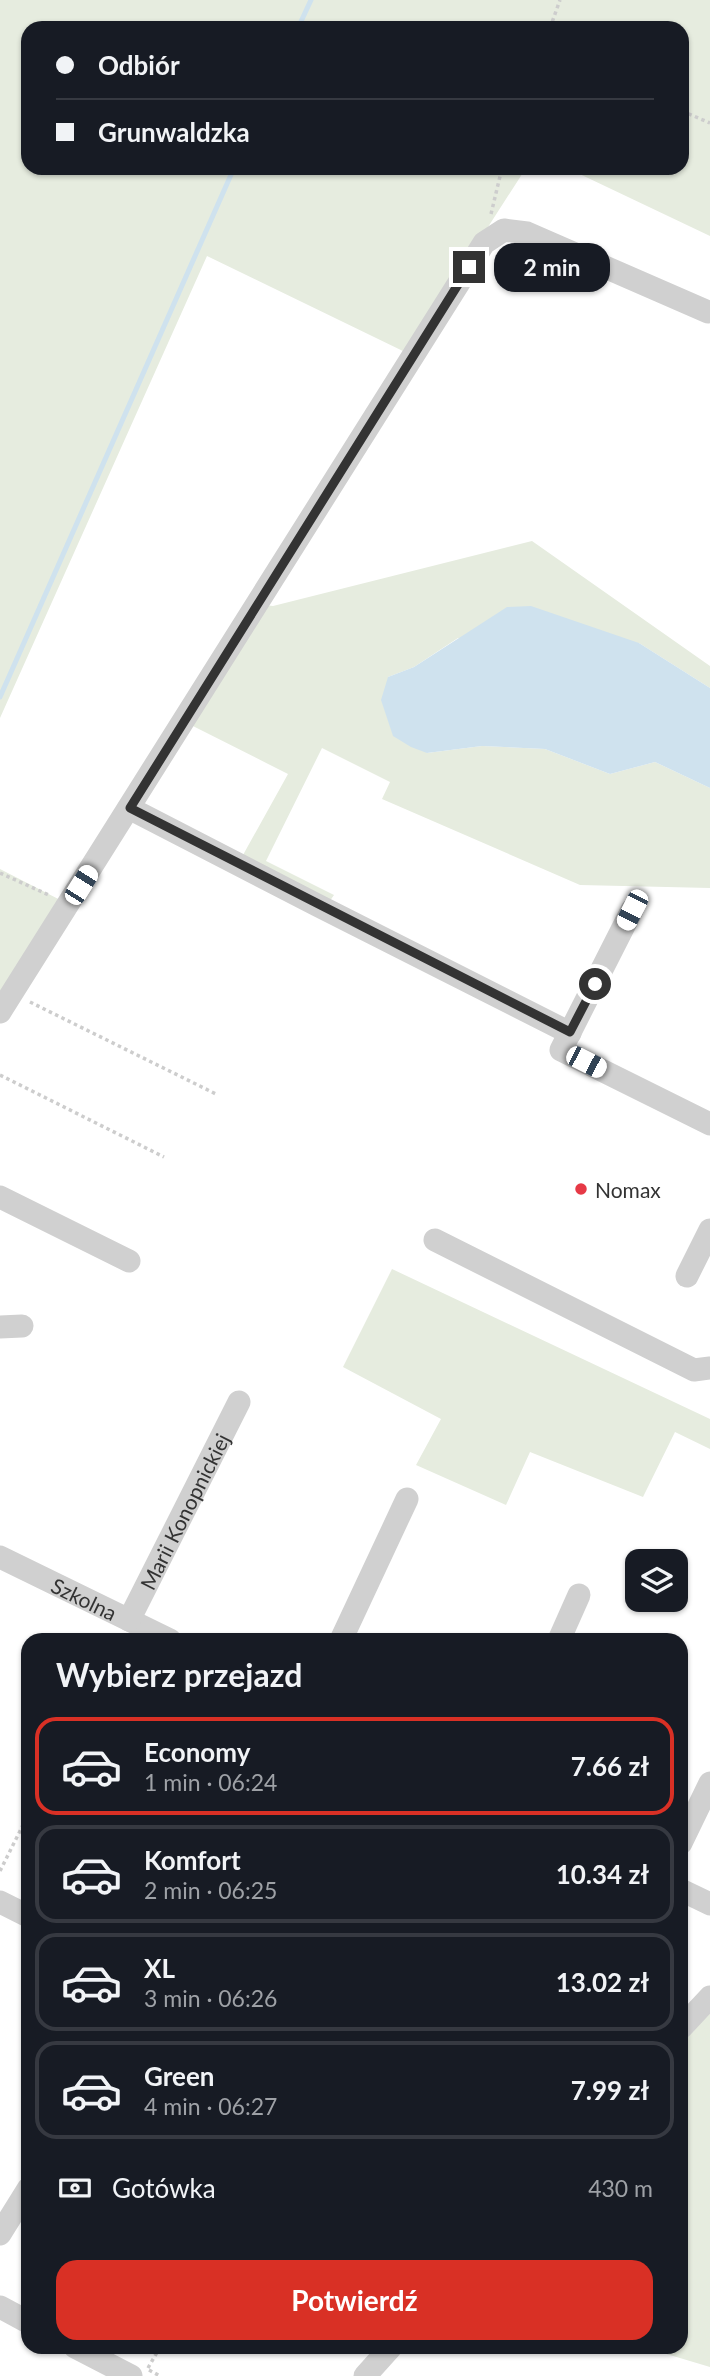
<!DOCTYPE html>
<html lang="pl">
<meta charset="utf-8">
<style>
:root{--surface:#171b24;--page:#242831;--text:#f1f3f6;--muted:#9ea1a6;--line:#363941;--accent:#d93025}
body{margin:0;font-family:Lato,sans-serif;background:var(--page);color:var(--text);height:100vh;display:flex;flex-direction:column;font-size:26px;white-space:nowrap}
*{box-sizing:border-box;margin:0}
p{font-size:23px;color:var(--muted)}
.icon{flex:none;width:38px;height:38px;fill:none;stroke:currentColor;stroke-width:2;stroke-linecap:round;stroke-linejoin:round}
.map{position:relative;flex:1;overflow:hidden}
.panel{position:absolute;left:21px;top:1633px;width:667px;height:721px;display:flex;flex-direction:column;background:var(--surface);border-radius:21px;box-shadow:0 2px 5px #0004}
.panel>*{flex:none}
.guide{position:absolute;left:21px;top:21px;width:668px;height:154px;border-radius:21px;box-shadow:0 2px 5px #0004;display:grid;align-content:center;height:154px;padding:0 35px;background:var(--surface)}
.fabs{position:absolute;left:625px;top:1549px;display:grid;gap:14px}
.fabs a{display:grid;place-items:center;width:63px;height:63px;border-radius:14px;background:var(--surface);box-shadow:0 2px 5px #0004;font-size:35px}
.end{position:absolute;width:32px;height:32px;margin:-16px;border:9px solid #333;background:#fff;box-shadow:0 0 0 4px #fff}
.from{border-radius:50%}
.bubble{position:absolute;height:49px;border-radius:21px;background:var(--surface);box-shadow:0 2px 5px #0004;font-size:23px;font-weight:700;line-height:49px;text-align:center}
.car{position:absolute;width:21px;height:42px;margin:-21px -10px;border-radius:9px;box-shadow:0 0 5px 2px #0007;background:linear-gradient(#fff 24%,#345 0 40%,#fff 0 76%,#345 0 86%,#fff 0)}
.guide b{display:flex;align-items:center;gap:24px;height:66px;font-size:26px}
.guide b+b{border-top:2px solid var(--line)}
.guide i{width:18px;height:18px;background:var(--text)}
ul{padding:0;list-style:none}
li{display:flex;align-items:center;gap:21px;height:98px;margin:0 14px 10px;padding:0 21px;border:4px solid var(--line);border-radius:21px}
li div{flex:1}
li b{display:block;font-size:26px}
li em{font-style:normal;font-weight:700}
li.active{border-color:var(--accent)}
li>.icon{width:63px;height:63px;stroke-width:1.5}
h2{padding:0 35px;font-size:32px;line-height:84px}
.pay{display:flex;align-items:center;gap:18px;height:77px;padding:0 35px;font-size:26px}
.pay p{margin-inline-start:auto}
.button{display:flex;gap:14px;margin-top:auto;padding:14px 35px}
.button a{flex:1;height:80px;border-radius:21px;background:var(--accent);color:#fff;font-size:28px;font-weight:700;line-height:80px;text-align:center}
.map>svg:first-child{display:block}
.green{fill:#e6ecdf}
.water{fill:#cfe2ee}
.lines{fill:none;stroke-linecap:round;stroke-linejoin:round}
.stream{stroke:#cfe2ee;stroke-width:5}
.path{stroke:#cdcdcd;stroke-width:3.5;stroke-dasharray:3.5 3.5;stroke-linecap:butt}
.minor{stroke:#d0d0d0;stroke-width:23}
.route{stroke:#333;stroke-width:9}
.poi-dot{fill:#e63946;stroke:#fff;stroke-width:2.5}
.labels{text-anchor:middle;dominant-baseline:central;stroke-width:7;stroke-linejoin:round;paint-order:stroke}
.poi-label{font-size:21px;fill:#333;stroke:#fff;text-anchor:start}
.street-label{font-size:21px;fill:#333;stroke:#fff}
</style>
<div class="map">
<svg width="710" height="2376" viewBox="0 0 710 2376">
<rect width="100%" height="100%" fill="#fff"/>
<path class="green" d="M0 0H710V236L567 168H682V28H28V168H526L407 353 207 256 0 718Z
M532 541 710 666V688L639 643 458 638 414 667 388 677 427 753 482 746 545 749 610 774 655 762 710 788V888L580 885 382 799 390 782 322 748 266 861 334 895 325 908 238 864 288 774 177 718 249 603 273 606Z
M0 869 68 904 0 1012Z
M392 1269 710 1419V1449L675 1432 643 1497 530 1452 506 1505 416 1465 441 1419 343 1367Z
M710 1999V2367L643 2347H681V2030Z"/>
<path class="water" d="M531 606 639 643 710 688V788L655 762 610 774 545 749 482 746 427 753 411 747 393 736 381 700 388 677 414 667 507 607Z"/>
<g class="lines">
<path class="stream" d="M298 28 311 0
M0 697 234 168"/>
<path class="path" d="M550 28 560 0
M682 111 710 123
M491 214 502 168
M0 873 51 896
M30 1002 218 1095
M0 1075 164 1157
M0 1871 28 1815
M148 2368 160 2347
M149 2370 160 2376"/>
<g class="minor">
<path d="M129 808 317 905 570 1033"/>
<path d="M632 910 561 1050 710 1124"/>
<path d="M0 1012 484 243 504 230 527 233 708 312"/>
<path d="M0 1197 129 1261"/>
<path d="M435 1240 694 1370 710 1368"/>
<path d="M687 1276 710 1230"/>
<path d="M0 1327 22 1326"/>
<path id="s1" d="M0 1557 170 1640"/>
<path id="s2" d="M129 1620 239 1402"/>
<path d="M341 1640 407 1499"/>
<path d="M559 1640 579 1595"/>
<path d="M681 1843 710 1783"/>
<path d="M681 1890 710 1904"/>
<path d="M0 1902 28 1916"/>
<path d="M681 2028 710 1997"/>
<path d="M0 2234 28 2189"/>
<path d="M0 2307 28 2322"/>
<path d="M75 2347 131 2376"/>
<path d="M365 2376 391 2347"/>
</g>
</g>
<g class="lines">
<path class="route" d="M469 267 130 808 570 1032 595 984"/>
</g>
<circle class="poi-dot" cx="581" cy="1189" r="7"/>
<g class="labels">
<g class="poi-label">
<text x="595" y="1189">Nomax</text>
</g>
<g class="street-label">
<text stroke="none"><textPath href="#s2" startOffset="122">Marii Konopnickiej</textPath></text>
<text stroke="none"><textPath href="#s1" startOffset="94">Szkolna</textPath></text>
</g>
</g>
</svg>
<div class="fabs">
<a><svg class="icon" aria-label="layers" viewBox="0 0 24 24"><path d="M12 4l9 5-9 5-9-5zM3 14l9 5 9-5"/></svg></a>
</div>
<i class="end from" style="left:595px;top:984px"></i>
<i class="end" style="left:469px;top:267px"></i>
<div class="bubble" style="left:494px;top:243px;width:116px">2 min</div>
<i class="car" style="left:81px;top:885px;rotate:32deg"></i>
<i class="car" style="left:632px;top:910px;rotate:207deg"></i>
<i class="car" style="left:586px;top:1062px;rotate:117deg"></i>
<div class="guide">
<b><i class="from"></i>Odbiór</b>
<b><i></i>Grunwaldzka</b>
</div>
<section class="panel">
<h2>Wybierz przejazd</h2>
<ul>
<li class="active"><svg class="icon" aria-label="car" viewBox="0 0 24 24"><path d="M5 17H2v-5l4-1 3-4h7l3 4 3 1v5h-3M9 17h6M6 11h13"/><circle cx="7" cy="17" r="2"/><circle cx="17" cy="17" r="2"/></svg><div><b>Economy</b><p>1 min · 06:24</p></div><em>7.66 zł</em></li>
<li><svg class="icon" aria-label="car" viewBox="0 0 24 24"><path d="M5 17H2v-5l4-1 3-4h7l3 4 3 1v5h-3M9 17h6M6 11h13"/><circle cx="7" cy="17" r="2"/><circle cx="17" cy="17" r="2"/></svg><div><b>Komfort</b><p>2 min · 06:25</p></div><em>10.34 zł</em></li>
<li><svg class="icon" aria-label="car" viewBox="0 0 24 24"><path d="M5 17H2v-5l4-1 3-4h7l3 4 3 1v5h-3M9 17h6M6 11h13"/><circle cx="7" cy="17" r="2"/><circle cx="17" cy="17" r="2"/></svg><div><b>XL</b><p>3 min · 06:26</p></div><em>13.02 zł</em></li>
<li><svg class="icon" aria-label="car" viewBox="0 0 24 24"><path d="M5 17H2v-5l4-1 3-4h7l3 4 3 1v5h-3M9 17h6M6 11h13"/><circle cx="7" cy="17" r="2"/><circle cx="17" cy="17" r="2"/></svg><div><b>Green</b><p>4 min · 06:27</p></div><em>7.99 zł</em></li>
</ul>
<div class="pay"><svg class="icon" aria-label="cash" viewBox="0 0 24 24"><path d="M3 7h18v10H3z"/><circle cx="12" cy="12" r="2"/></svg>Gotówka<p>430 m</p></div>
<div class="button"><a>Potwierdź</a></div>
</section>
</div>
